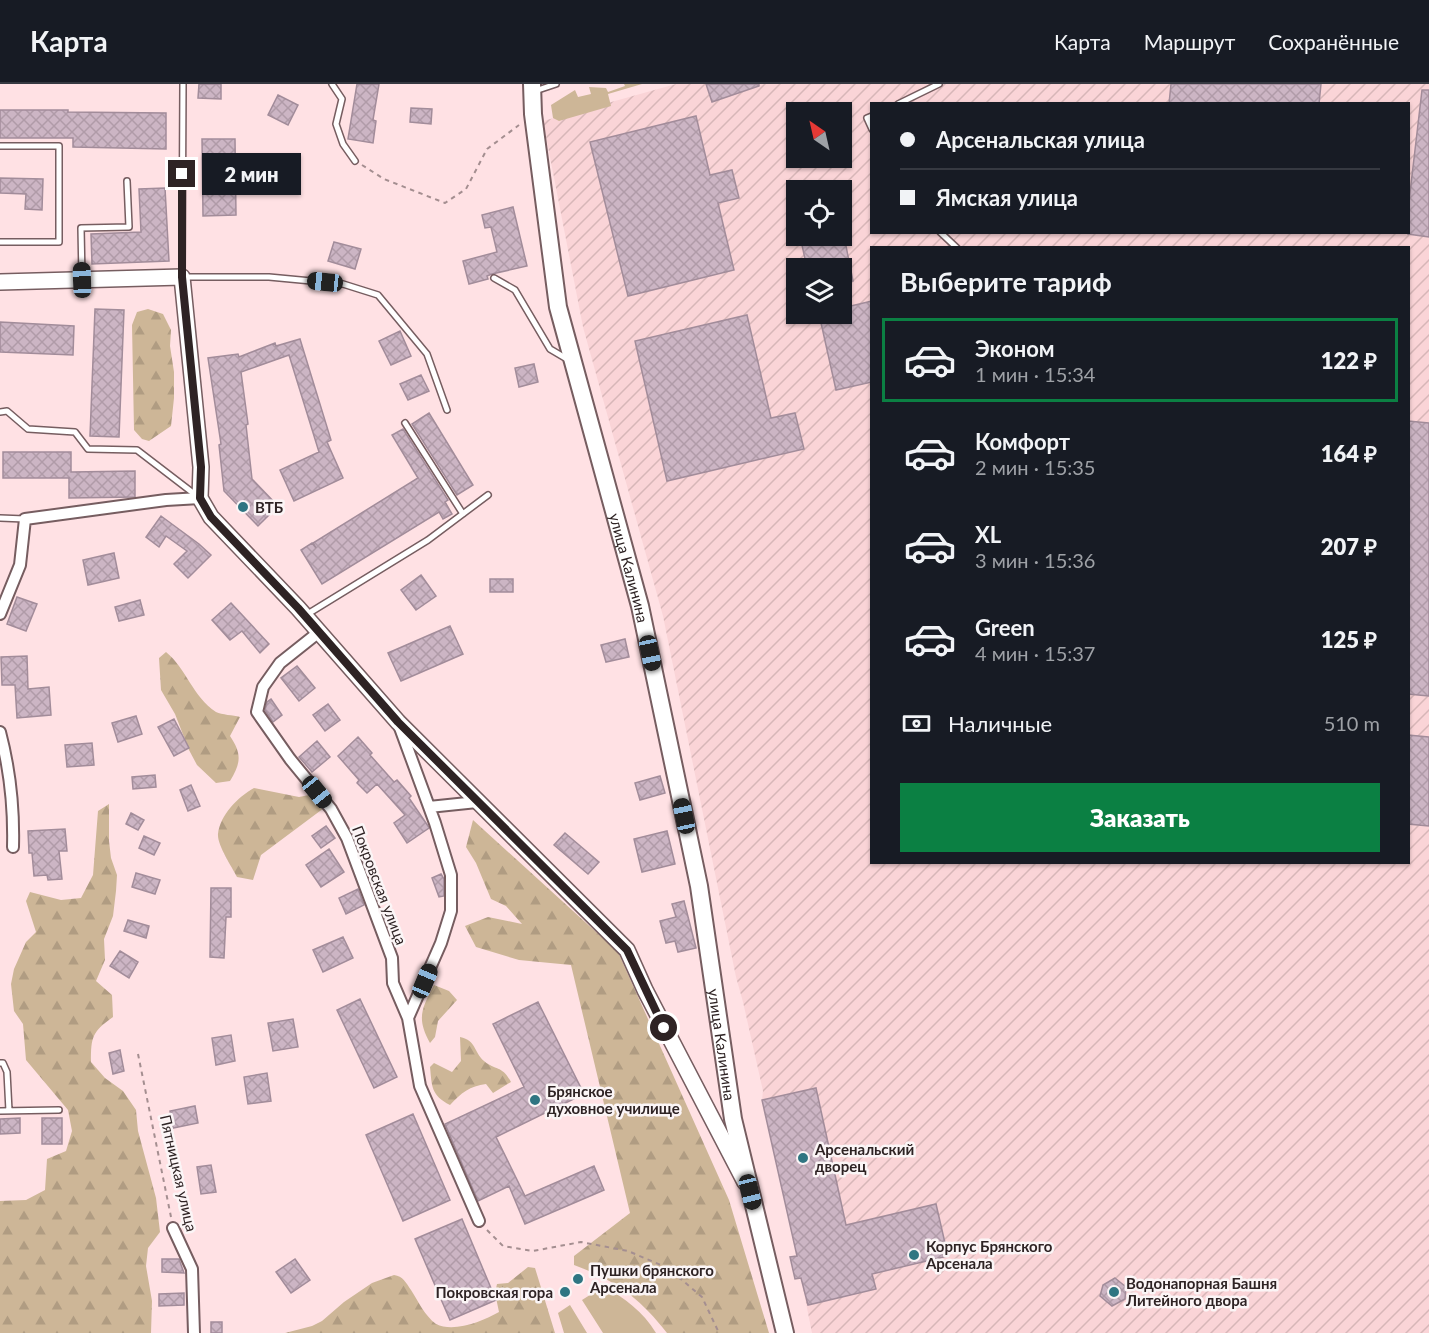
<!DOCTYPE html>
<html lang="ru">
<meta charset="utf-8">
<style>
:root{--surface:#171b24;--page:#242831;--text:#f1f3f6;--muted:#9ea1a6;--line:#363941;--accent:#0b8043}
body{margin:0;font-family:Lato,sans-serif;background:var(--page);color:var(--text);height:100vh;display:flex;flex-direction:column;font-size:22px;white-space:nowrap}
*{box-sizing:border-box;margin:0}
p{font-size:20px;color:var(--muted)}
.icon{flex:none;width:33px;height:33px;fill:none;stroke:currentColor;stroke-width:2;stroke-linecap:round;stroke-linejoin:round}
.map{position:relative;flex:1;overflow:hidden}
.sheet{position:absolute;left:870px;top:162px;width:540px;height:618px;display:flex;flex-direction:column;background:var(--surface);border-radius:0px;box-shadow:0 2px 4px #0004}
.sheet>*{flex:none}
.guide{position:absolute;left:870px;top:18px;width:540px;height:132px;border-radius:0px;box-shadow:0 2px 4px #0004;display:grid;align-content:center;height:132px;padding:0 30px;background:var(--surface)}
.needle{width:39px;rotate:326deg}
.fabs{position:absolute;left:786px;top:18px;display:grid;gap:12px}
.fabs a{display:grid;place-items:center;width:66px;height:66px;border-radius:0px;background:var(--surface);box-shadow:0 2px 4px #0004;font-size:30px}
.end{position:absolute;width:27px;height:27px;margin:-14px;border:8px solid #2e2324;background:#fff;box-shadow:0 0 0 3px #fff}
.from{border-radius:50%}
.bubble{position:absolute;height:42px;border-radius:0px;background:var(--surface);box-shadow:0 2px 4px #0004;font-size:20px;font-weight:800;line-height:42px;text-align:center}
.car{position:absolute;width:18px;height:36px;margin:-18px -9px;border-radius:8px;box-shadow:0 0 4px 2px #0007;background:linear-gradient(#222 24%,#8ab4d8 0 40%,#222 0 76%,#8ab4d8 0 86%,#222 0)}
.guide b{display:flex;align-items:center;gap:21px;height:57px;font-size:22px}
.guide b+b{border-top:2px solid var(--line)}
.guide i{width:15px;height:15px;background:var(--text)}
ul{padding:0;list-style:none}
li{display:flex;align-items:center;gap:18px;height:84px;margin:0 12px 9px;padding:0 18px;border:3px solid transparent;border-radius:0px}
li div{flex:1}
li b{display:block;font-size:22px}
li em{font-style:normal;font-weight:800}
li.selected{border-color:var(--accent)}
li>.icon{width:54px;height:54px;stroke-width:1.5}
h2{padding:0 30px;font-size:27px;line-height:72px}
.pay{display:flex;align-items:center;gap:15px;height:66px;padding:0 30px;font-size:22px}
.pay p{margin-inline-start:auto}
.action{display:flex;gap:12px;margin-top:auto;padding:12px 30px}
.action a{flex:1;height:69px;border-radius:0px;background:var(--accent);color:#fff;font-size:24px;font-weight:800;line-height:69px;text-align:center}
header{display:flex;align-items:center;gap:36px;box-sizing:border-box;height:84px;padding:0 30px;background:var(--surface);border-bottom:2px solid var(--line)}
header strong{font-size:28px}
nav{display:flex;gap:33px;margin-inline-start:auto;font-size:21px}
.map>svg:first-child{display:block}
.industrial{fill:url(#industrial-furrows);fill-rule:evenodd}
.green{fill:#cdb697}
.forest{fill:url(#forest-firs)}
.building{fill:url(#building-cross-hatch);stroke:#a28c9a;stroke-width:1.5}
.lines{fill:none;stroke-linecap:round;stroke-linejoin:round}
.lane-casing{stroke:#765d60;stroke-width:8}
.street-casing{stroke:#765d60;stroke-width:14}
.secondary-casing{stroke:#765d60;stroke-width:18}
.primary-casing{stroke:#765d60;stroke-width:20}
.path{stroke:#a48e90;stroke-width:2;stroke-dasharray:4.5 4.5;stroke-linecap:butt}
.lane{stroke:#fff;stroke-width:5}
.street{stroke:#fff;stroke-width:10}
.secondary{stroke:#fff;stroke-width:15}
.primary{stroke:#fff;stroke-width:16}
.route{stroke:#2e2324;stroke-width:8}
.poi-dot{fill:#2f7582;stroke:#fbf5f6;stroke-width:2}
.labels{text-anchor:middle;dominant-baseline:central;stroke-width:5;stroke-linejoin:round;paint-order:stroke}
.poi-label{font-size:15px;font-weight:bold;fill:#2e2324;stroke:#fbf5f6;text-anchor:start}
.street-label{font-size:15px;fill:#2e2324;stroke:#fbf5f6}
</style>
<header>
<strong>Карта</strong>
<nav><a>Карта</a><a>Маршрут</a><a>Сохранённые</a></nav>
</header>
<div class="map">
<svg width="1429" height="1249" viewBox="0 0 1429 1249">
<defs>
<pattern id="industrial-furrows" width="10" height="10" patternUnits="userSpaceOnUse" patternTransform="scale(1.5)"><rect width="10" height="10" fill="#fad4d7"/><path d="M-1 1l2-2M0 10L10 0M9 11l2-2" fill="none" stroke="#d7b6b8"/></pattern>
<pattern id="forest-firs" width="22" height="20" patternUnits="userSpaceOnUse" patternTransform="scale(1.5)"><rect width="22" height="20" fill="#cdb697"/><path d="M5 1l3.5 6h-7zM16 11l3.5 6h-7z" fill="#b09c82"/></pattern>
<pattern id="building-cross-hatch" width="8" height="8" patternUnits="userSpaceOnUse" patternTransform="scale(1.5)"><rect width="8" height="8" fill="#ccb5c4"/><path d="M0 0l8 8M0 8l8-8" fill="none" stroke="#b09ba8"/></pattern>
</defs>
<rect width="100%" height="100%" fill="#ffe1e4"/>
<path class="industrial" d="M676 0H1429V1249H812L801 1194 795 1195 790 1173 797 1171 762 1016 763 1007 743 918 736 893 663 532 583 243 543 37ZM872 20H1408V148H872ZM796 28H842V74H796ZM796 106H842V152H796ZM872 164H1408V778H872ZM796 184H842V230H796Z"/>
<path class="green" d="M624 0H642L608 10 611 22 559 37 553 34 551 21 575 6 578 13 591 10 589 3 606 4 608 8 625 2Z
M604 1202C625 1215 643 1227 656 1249H603L582 1216Z
M570 1221 587 1249H564L558 1229Z"/>
<path class="forest" d="M148 225 163 230 171 246 170 262 174 288V314L171 342 149 357 142 355 134 346 132 241 137 228Z
M166 568C186 584 193 613 216 628 222 631 233 631 240 633L230 652C242 670 241 679 230 697L216 699 197 681 189 666 175 630 161 606 159 574Z
M254 704 299 713 314 710 324 724 261 771 253 796 237 793C232 783 217 761 218 750 220 731 238 713 254 704Z
M109 720V757L111 774 117 791 116 807 113 832 104 855 105 876 96 897 112 911 113 933C92 948 91 953 91 978L105 994 123 1007 136 1026 138 1047 156 1114 160 1148 148 1164 146 1182 152 1217 151 1249H0V1117L26 1116 45 1106 47 1075 66 1067 72 1047 68 1026 26 976 23 940 14 927 11 900 14 885 26 858 36 848 26 817 30 808 61 816 81 814 93 791 98 727Z
M473 736 618 868 729 1116 769 1249H667C640 1214 615 1196 574 1181V1172L630 1129 571 881 519 876 476 863 465 842 488 833 522 840 506 822 491 815 476 779 466 763Z
M434 901 449 907 457 916 438 937 435 953 430 959C416 934 422 924 434 901Z
M460 953C477 957 473 967 484 977 496 987 502 981 511 998L493 1009 486 1000C470 1002 461 1009 450 1021 431 1011 432 1003 430 983L434 979 452 988 461 977Z
M528 1183 535 1184 555 1249H285L312 1242 322 1237 344 1218 372 1199 394 1191C403 1192 406 1199 411 1206 418 1217 425 1232 436 1240 454 1249 483 1237 499 1228L495 1209 497 1200 508 1199Z"/>
<path class="building" d="M199 0H221V15L198 14Z
M357 0H379L373 36 376 37 373 59 348 55Z
M706 0H759V2L712 18Z
M1171 0H1321L1319 20H1169Z
M1422 6H1429V153L1408 150V126Z
M278 11 298 21 288 41 268 31Z
M411 24 432 25 431 40 410 38Z
M0 26H68V28L166 29V65L73 63V54H0Z
M696 32 710 91 732 86 739 114 718 119 734 186 628 212 590 58Z
M202 55H235L236 131 203 132Z
M0 94 43 95 42 126 25 125 26 110 0 109Z
M165 104 169 177 92 180 91 150 141 148 139 105Z
M513 123 527 182 492 190 487 192 488 195 469 200 463 177 497 168 491 143 485 144 482 131Z
M800 152H844L853 197 842 200V184H807Z
M334 158 361 165 355 185 328 177Z
M872 217V298L836 306 819 230H842V224Z
M95 225 124 226 119 353 90 352Z
M747 231 771 334 795 329 804 365 667 397 635 257Z
M0 238 74 242 73 271 0 268Z
M400 247 411 272 391 281 379 257Z
M300 255 331 356 327 358 343 394 294 417 280 386 319 368 289 271 241 288 248 340 246 341 252 395 278 422 258 442 224 407 219 361 221 360 208 274 238 270 239 273 275 259 276 262Z
M534 280 538 298 519 303 515 284Z
M421 291 429 307 408 316 400 300Z
M429 329 473 401 457 411 412 340Z
M1408 337 1429 339V612L1408 610Z
M403 345 448 416 445 418 452 430 443 435 439 428 322 500 301 466 312 459 316 464 313 459 418 394 392 351Z
M3 368H71V388L135 387V413L69 414V394H3Z
M161 432 199 460 211 471 188 494 174 480 187 467 166 452 159 463 146 453Z
M114 469 119 494 88 501 83 476Z
M421 491 436 512 416 526 401 506Z
M490 495H513V508H490Z
M17 513 37 520 26 547 7 540Z
M140 516 144 531 119 537 115 523Z
M231 519 269 560 260 569 242 547 230 556 212 536Z
M450 542 463 570 401 597 388 569Z
M625 555 629 573 606 578 601 561Z
M27 572 28 605 49 603 51 631 17 634 15 601H2L1 573Z
M297 582 315 604 299 617 281 594Z
M271 615 282 631 273 638 265 626 267 618Z
M328 620 340 636 325 647 313 631Z
M136 632 142 650 118 658 112 639Z
M174 635 189 664 174 672 158 643Z
M1408 651 1429 653V742L1408 740Z
M358 653 372 669 370 671 394 698 397 696 411 712 409 714 428 742 429 744 407 759 394 739 405 731 377 700 367 709 357 699 359 696 338 672Z
M317 657 330 673 312 688 299 673Z
M92 659 94 681 67 683 65 661Z
M155 691 156 703 133 705 132 693Z
M660 692 665 709 640 716 635 699Z
M191 701 200 722 188 727 180 706Z
M131 729 144 736 138 746 126 740Z
M326 742 335 754 321 764 312 752Z
M65 745 67 767H59L62 795 48 796 47 791 34 792 32 769H29L28 747Z
M667 747 675 780 642 788 634 755Z
M565 749 599 778 588 790 554 761Z
M144 752 160 759 154 771 139 764Z
M329 765 344 788 321 803 306 781Z
M136 789 160 796 155 810 132 803Z
M441 790 444 795V812L439 813 432 794Z
M211 804H231V833H226L224 874 210 873Z
M358 805 364 821 346 830 339 814Z
M684 817 696 864 678 868 675 857 666 859 660 837 676 833 672 820Z
M128 836 149 842 146 854 124 847Z
M343 853 353 874 323 888 313 866Z
M120 867 138 878 129 894 110 882Z
M360 915 397 993 374 1004 337 926Z
M538 918 584 1010 496 1053 525 1112 594 1082 604 1106 525 1140 509 1102 478 1117 445 1040 524 1003 493 940Z
M293 935 298 963 273 967 268 939Z
M231 951 235 977 216 981 212 954Z
M120 966 124 987 113 990 109 969Z
M267 989 271 1017 248 1020 244 993Z
M816 1004 846 1141 936 1120 948 1172 872 1190 876 1205 808 1221 801 1194 795 1195 790 1173 797 1172 762 1016Z
M195 1022 198 1039 173 1044 170 1027Z
M413 1030 450 1116 403 1137 366 1051Z
M20 1034V1049L0 1050V1035Z
M42 1034H62V1060H42Z
M211 1081 216 1108 201 1110 197 1083Z
M462 1135 496 1216 450 1236 415 1155Z
M162 1175H179L184 1189 162 1188Z
M295 1175 310 1196 291 1209 276 1188Z
M1115 1194 1126 1203 1125 1215 1112 1222 1100 1212 1103 1201Z
M184 1209V1221L159 1222V1210Z
M211 1238H222V1249H211Z"/>
<g class="lines">
<defs>
<path id="lane" d="M183 0 182 193H269L343 200 378 211 427 270 447 326
M332 0 342 15 336 40 343 60 355 77
M535 7 556 0
M898 20 939 0
M872 32 867 34 872 45
M0 62H59V158H0
M940 148 957 164
M82 194 81 144 129 143 127 97
M494 194 515 206 550 265 567 275
M0 328 7 327 28 345 75 348 88 365 137 366 197 412
M405 339 463 430
M0 434 25 435
M306 531 428 456 488 411
M0 979H3L7 988 9 1027
M0 1027 59 1026"/>
<path id="street" d="M0 530 20 481 25 435 166 416 200 414
M319 548 280 579 263 603 257 628 290 675 331 725 347 754 392 874 393 899 408 934 420 1002 479 1137
M399 641 435 739 451 791V827L441 859 408 934
M0 648C10 686 14 725 13 763
M429 723 477 718
M173 1144 192 1185 194 1249"/>
<path id="secondary" d="M0 198 182 193 201 383 200 414 211 433 298 524 398 638 627 866 645 906 745 1098"/>
<g id="primary">
<path id="s1" d="M532 0 533 30 558 223 640 522 699 802 733 1035 785 1249"/>
</g>
</defs>
<use href="#lane" class="lane-casing"/>
<use href="#street" class="street-casing"/>
<use href="#secondary" class="secondary-casing"/>
<use href="#primary" class="primary-casing"/>
<path class="path" d="M362 81 384 95 445 119 466 105 487 65 519 41
M138 970 171 1133
M487 1146 503 1162 533 1167 581 1158 628 1167 668 1184 702 1213 719 1249"/>
<use href="#lane" class="lane"/>
<use href="#street" class="street"/>
<use href="#secondary" class="secondary"/>
<use href="#primary" class="primary"/>
</g>
<g class="lines">
<path class="route" d="M182 90V193L201 383 200 414 211 433 298 524 398 638 627 866 664 944"/>
</g>
<g class="poi-dot">
<circle cx="243" cy="423" r="6"/>
<circle cx="535" cy="1016" r="6"/>
<circle cx="803" cy="1074" r="6"/>
<circle cx="914" cy="1171" r="6"/>
<circle cx="578" cy="1195" r="6"/>
<circle cx="565" cy="1208" r="6"/>
<circle cx="1114" cy="1208" r="6"/>
</g>
<g class="labels">
<g class="poi-label">
<text x="255" y="423">ВТБ</text>
<text x="547" y="1007">Брянское<tspan x="547" dy="17">духовное училище</tspan></text>
<text x="815" y="1065">Арсенальский<tspan x="815" dy="17">дворец</tspan></text>
<text x="926" y="1162">Корпус Брянского<tspan x="926" dy="17">Арсенала</tspan></text>
<text x="590" y="1186">Пушки брянского<tspan x="590" dy="17">Арсенала</tspan></text>
<text x="1126" y="1199">Водонапорная Башня<tspan x="1126" dy="17">Литейного двора</tspan></text>
<text x="553" y="1208" text-anchor="end">Покровская гора</text>
</g>
<g class="street-label">
<text stroke="none"><textPath href="#s1" startOffset="495">улица Калинина</textPath></text>
<text transform="translate(380 801) rotate(69)">Покровская улица</text>
<text stroke="none"><textPath href="#s1" startOffset="981">улица Калинина</textPath></text>
<text transform="translate(179 1089) rotate(77)">Пятницкая улица</text>
</g>
</g>
</svg>
<div class="fabs">
<a><svg class="needle" viewBox="-14 -14 28 28"><path d="M0-13l5 13h-10z" fill="#e53935"/><path d="M0 13l5-13h-10z" fill="#9ea1a6"/></svg></a>
<a><svg class="icon" aria-label="locate" viewBox="0 0 24 24"><circle cx="12" cy="12" r="6"/><path d="M12 2v4M12 18v4M2 12h4M18 12h4"/></svg></a>
<a><svg class="icon" aria-label="layers" viewBox="0 0 24 24"><path d="M12 4l9 5-9 5-9-5zM3 14l9 5 9-5"/></svg></a>
</div>
<i class="end from" style="left:664px;top:944px"></i>
<i class="end" style="left:182px;top:90px"></i>
<div class="bubble" style="left:202px;top:69px;width:99px">2 мин</div>
<i class="car" style="left:82px;top:196px;rotate:358deg"></i>
<i class="car" style="left:325px;top:198px;rotate:276deg"></i>
<i class="car" style="left:650px;top:569px;rotate:168deg"></i>
<i class="car" style="left:317px;top:708px;rotate:141deg"></i>
<i class="car" style="left:684px;top:732px;rotate:348deg"></i>
<i class="car" style="left:425px;top:897px;rotate:23deg"></i>
<i class="car" style="left:750px;top:1108px;rotate:166deg"></i>
<div class="guide">
<b><i class="from"></i>Арсенальская улица</b>
<b><i></i>Ямская улица</b>
</div>
<section class="sheet">
<h2>Выберите тариф</h2>
<ul>
<li class="selected"><svg class="icon" aria-label="car" viewBox="0 0 24 24"><path d="M5 17H2v-5l4-1 3-4h7l3 4 3 1v5h-3M9 17h6M6 11h13"/><circle cx="7" cy="17" r="2"/><circle cx="17" cy="17" r="2"/></svg><div><b>Эконом</b><p>1 мин · 15:34</p></div><em>122 ₽</em></li>
<li><svg class="icon" aria-label="car" viewBox="0 0 24 24"><path d="M5 17H2v-5l4-1 3-4h7l3 4 3 1v5h-3M9 17h6M6 11h13"/><circle cx="7" cy="17" r="2"/><circle cx="17" cy="17" r="2"/></svg><div><b>Комфорт</b><p>2 мин · 15:35</p></div><em>164 ₽</em></li>
<li><svg class="icon" aria-label="car" viewBox="0 0 24 24"><path d="M5 17H2v-5l4-1 3-4h7l3 4 3 1v5h-3M9 17h6M6 11h13"/><circle cx="7" cy="17" r="2"/><circle cx="17" cy="17" r="2"/></svg><div><b>XL</b><p>3 мин · 15:36</p></div><em>207 ₽</em></li>
<li><svg class="icon" aria-label="car" viewBox="0 0 24 24"><path d="M5 17H2v-5l4-1 3-4h7l3 4 3 1v5h-3M9 17h6M6 11h13"/><circle cx="7" cy="17" r="2"/><circle cx="17" cy="17" r="2"/></svg><div><b>Green</b><p>4 мин · 15:37</p></div><em>125 ₽</em></li>
</ul>
<div class="pay"><svg class="icon" aria-label="cash" viewBox="0 0 24 24"><path d="M3 7h18v10H3z"/><circle cx="12" cy="12" r="2"/></svg>Наличные<p>510 m</p></div>
<div class="action"><a>Заказать</a></div>
</section>
</div>
